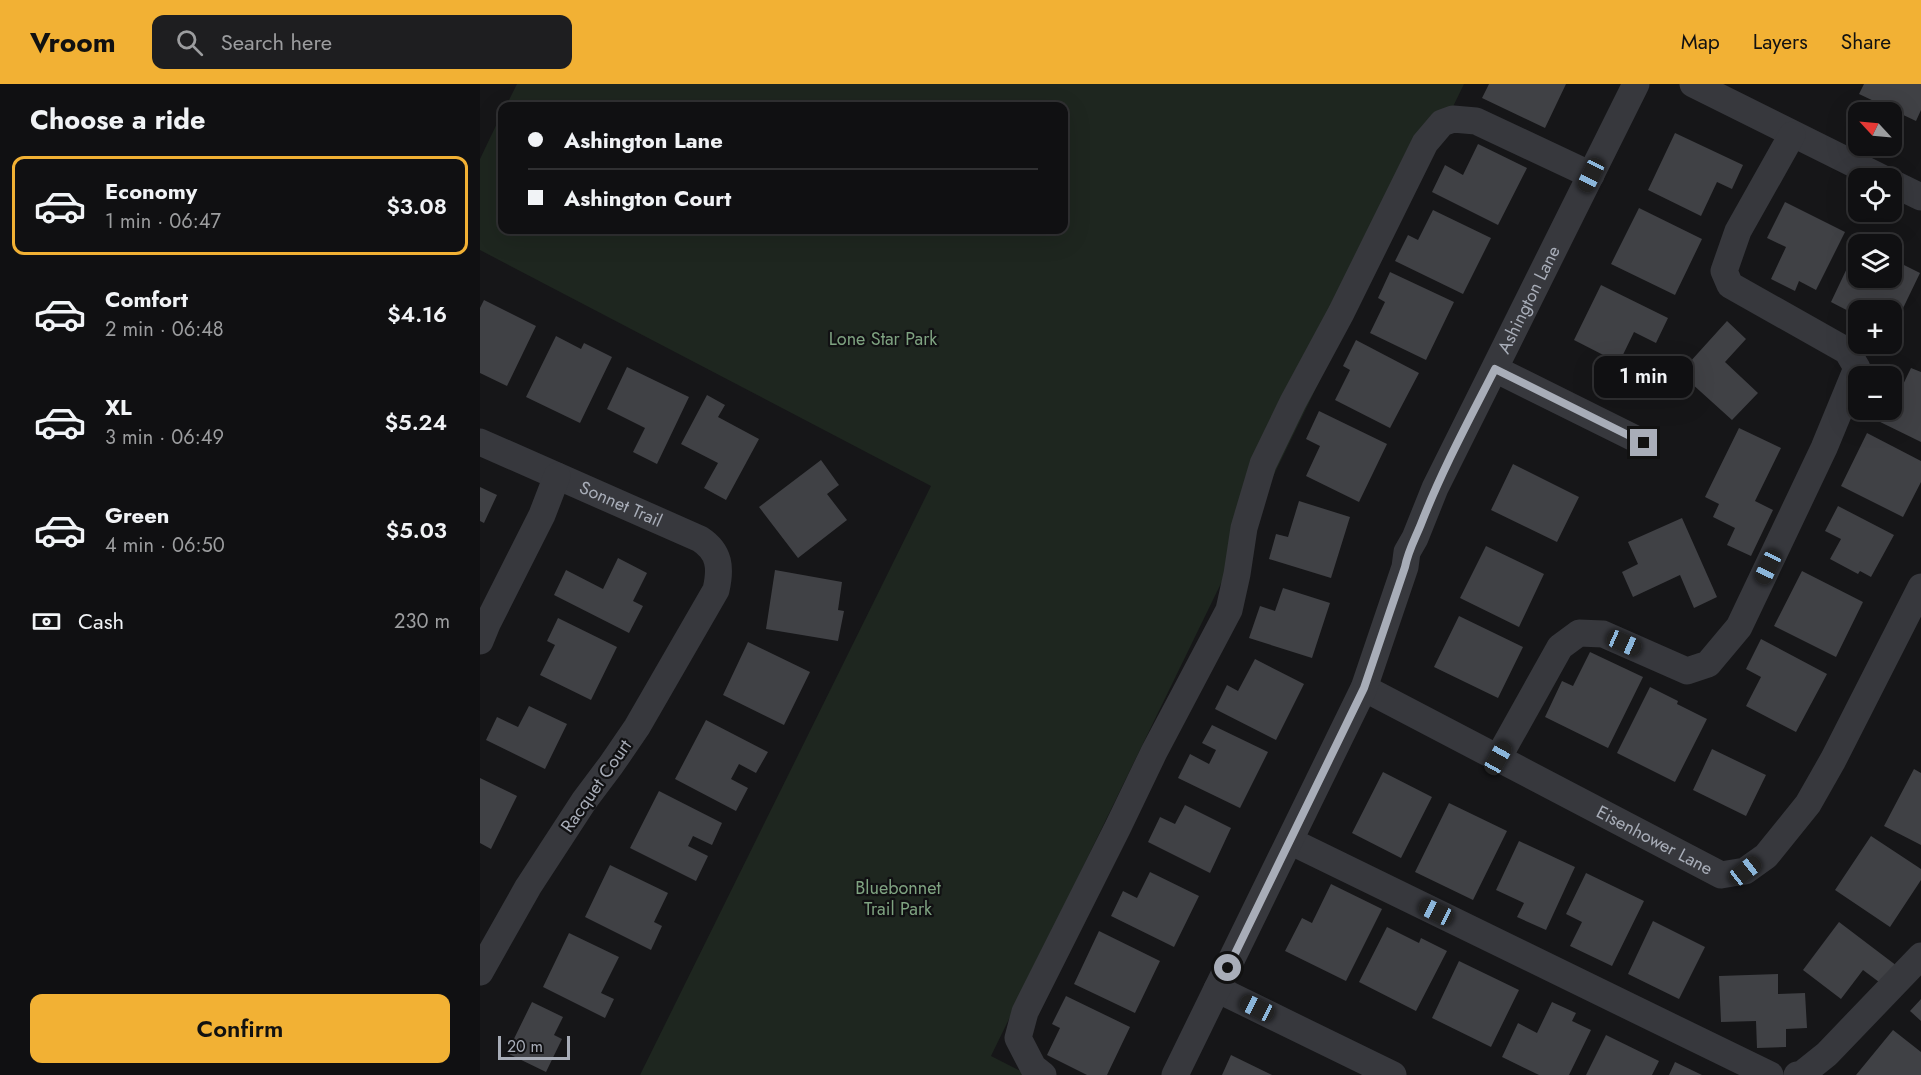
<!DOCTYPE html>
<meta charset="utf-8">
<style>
:root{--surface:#101012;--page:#1e1e20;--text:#f1f3f6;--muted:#9c9d9f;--line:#303032;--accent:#f2b134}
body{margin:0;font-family:Jost,sans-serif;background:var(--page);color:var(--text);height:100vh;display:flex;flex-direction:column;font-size:22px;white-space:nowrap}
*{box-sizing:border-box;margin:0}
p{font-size:20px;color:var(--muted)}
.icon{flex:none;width:33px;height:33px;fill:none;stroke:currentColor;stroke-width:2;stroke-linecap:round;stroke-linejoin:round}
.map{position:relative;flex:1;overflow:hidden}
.details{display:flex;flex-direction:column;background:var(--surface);width:480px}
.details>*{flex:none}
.guide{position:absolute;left:18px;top:18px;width:570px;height:132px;border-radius:12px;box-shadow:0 6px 24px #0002,0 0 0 2px var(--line);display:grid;align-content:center;height:132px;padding:0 30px;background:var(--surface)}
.needle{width:39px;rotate:296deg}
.tools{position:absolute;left:1368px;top:18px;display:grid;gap:12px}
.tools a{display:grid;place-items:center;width:54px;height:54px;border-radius:12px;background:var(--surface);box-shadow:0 6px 24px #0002,0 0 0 2px var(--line);font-size:30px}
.scale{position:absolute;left:18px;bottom:15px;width:72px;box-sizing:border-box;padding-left:6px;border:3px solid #a8adb8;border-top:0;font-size:16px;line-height:21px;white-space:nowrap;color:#a8adb8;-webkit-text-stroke:4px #111113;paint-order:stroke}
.end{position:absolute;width:27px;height:27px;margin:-14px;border:8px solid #a8adb8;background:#111;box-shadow:0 0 0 3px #111}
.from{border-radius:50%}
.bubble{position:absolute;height:42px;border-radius:12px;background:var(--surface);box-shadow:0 6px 24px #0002,0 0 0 2px var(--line);font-size:20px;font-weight:600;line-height:42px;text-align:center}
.car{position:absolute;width:18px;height:36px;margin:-18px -9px;border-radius:8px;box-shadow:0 0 4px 2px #0007;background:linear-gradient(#222 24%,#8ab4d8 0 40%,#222 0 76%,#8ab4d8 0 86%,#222 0)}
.guide b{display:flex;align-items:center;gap:21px;height:57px;font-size:22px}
.guide b+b{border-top:2px solid var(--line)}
.guide i{width:15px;height:15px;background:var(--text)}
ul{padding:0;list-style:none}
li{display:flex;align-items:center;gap:18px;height:99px;margin:0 12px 9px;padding:0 18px;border:3px solid transparent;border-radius:12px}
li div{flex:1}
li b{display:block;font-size:22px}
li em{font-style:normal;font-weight:600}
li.selected{border-color:var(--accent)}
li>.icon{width:54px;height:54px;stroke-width:1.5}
h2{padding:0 30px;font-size:27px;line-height:72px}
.pay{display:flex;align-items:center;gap:15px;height:66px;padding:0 30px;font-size:22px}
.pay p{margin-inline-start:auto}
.cta{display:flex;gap:12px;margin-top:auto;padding:12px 30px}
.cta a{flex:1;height:69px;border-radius:12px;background:var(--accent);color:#111;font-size:24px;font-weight:600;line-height:69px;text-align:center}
header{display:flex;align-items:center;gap:36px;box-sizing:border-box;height:84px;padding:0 30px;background:var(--accent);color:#111}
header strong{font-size:28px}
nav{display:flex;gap:33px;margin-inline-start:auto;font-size:21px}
.search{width:420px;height:54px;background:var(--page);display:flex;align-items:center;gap:15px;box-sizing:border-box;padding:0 21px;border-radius:12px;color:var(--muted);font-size:22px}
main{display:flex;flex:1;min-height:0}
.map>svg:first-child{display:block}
.green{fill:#1e261f}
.building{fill:#404145}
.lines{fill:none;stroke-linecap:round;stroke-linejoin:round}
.minor{stroke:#37383d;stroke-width:27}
.route{stroke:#a8adb8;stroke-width:8}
.labels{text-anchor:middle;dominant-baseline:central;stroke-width:4.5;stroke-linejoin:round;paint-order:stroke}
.street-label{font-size:18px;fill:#a8adb8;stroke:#111113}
.park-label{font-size:18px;fill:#7fa381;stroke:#111113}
</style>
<header>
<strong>Vroom</strong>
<div class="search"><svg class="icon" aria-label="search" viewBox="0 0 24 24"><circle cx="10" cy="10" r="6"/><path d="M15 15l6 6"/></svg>Search here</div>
<nav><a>Map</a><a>Layers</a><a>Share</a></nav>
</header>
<main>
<section class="details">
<h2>Choose a ride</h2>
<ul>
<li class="selected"><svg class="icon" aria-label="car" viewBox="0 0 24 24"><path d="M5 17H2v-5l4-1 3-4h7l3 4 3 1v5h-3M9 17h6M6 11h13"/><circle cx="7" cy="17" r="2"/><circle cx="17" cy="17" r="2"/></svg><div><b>Economy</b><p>1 min · 06:47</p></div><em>$3.08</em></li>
<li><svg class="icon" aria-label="car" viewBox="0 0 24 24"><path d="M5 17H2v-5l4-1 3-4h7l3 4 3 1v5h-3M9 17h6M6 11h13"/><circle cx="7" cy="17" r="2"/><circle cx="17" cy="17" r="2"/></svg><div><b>Comfort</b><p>2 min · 06:48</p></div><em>$4.16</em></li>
<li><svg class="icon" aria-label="car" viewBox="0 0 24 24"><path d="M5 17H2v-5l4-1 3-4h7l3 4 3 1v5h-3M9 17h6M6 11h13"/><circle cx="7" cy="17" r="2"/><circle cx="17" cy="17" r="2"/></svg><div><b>XL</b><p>3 min · 06:49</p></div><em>$5.24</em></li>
<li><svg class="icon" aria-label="car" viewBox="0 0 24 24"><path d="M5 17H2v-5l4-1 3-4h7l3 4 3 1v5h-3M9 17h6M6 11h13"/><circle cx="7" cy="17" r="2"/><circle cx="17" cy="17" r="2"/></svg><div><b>Green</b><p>4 min · 06:50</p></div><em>$5.03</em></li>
</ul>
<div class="pay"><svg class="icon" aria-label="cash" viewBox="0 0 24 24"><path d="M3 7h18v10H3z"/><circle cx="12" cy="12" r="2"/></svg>Cash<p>230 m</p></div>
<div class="cta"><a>Confirm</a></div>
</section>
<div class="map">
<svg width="1441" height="991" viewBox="0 0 1441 991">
<rect width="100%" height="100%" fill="#161618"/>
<path class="green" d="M37 0H984L511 972 548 991H160L451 402 0 166V75L22 29V146H584V22H26Z"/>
<path class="building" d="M1009 0H1086L1065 44 1002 14Z
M1384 0H1441V26L1436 37 1379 10Z
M1195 49 1263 81 1252 105 1237 98 1221 132 1168 106Z
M998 60 1047 84 1018 141 952 108 965 81 983 91Z
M1305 118 1365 148 1336 206 1319 197 1315 207 1291 195 1306 163 1287 154Z
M1159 124 1222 155 1195 211 1131 180Z
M953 126 1011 154 983 210 915 177 928 151 938 156Z
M1378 161V194H1412V175L1440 189 1412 247V226H1378V232L1351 218Z
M910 188 974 218 946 276 890 249 905 218 898 214Z
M1121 201 1188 234 1176 259 1154 248 1139 279 1094 256Z
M4 216 56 242 27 302 0 289V224Z
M1247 237 1266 255 1245 278 1278 309 1252 336 1200 289Z
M76 252 101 265 104 259 132 273 100 339 46 313Z
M876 256 939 289 910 344 855 316 870 286 863 282Z
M147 283 209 313 177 380 153 368 165 344 127 325Z
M1431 284 1441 288V358L1392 334 1396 326H1412V310L1417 313Z
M227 311 245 321 238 333 279 355 246 416 224 404 238 379 201 360Z
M839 327 907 360 879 418 826 392 840 362 826 355Z
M1259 344 1301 364 1275 417 1293 426 1271 472 1247 461 1255 444 1233 433 1239 420 1225 413Z
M1387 349 1441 377V398L1423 433 1361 402Z
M341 376 359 401 347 410 367 436 318 474 279 423Z
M1033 380 1099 413 1077 458 1011 426Z
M0 403 17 411 4 439 0 437Z
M819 417 870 433 851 494 789 475 796 450 808 453Z
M1358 422 1414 451 1391 493 1380 487 1378 490 1350 475 1361 455 1345 447Z
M1202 434 1237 513 1214 524 1200 491 1153 513 1142 488 1158 480 1148 458Z
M1006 462 1064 490 1039 543 980 514Z
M138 474 167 489 153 517 163 522 149 549 74 511 86 486 123 505Z
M295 486 362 498 358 526 364 527 358 557 286 545Z
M1322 487 1383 518 1356 573 1294 542Z
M803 504 850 519 832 574 769 554 780 522 795 527Z
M979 532 1043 563 1018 614 954 583Z
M78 534 137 563 111 616 60 591 75 561 67 557Z
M1281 555 1347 590 1316 648 1266 622 1281 593 1266 585Z
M268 558 330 588 304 641 243 611Z
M1110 568 1163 593 1128 664 1065 633 1082 597 1093 602Z
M775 575 824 600 796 656 735 625 747 601 758 607Z
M1170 603 1198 617 1197 620 1227 635 1195 698 1137 669Z
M49 622 87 640 65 685 6 656 17 633 38 643Z
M226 636 288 668 276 689 259 680 251 695 268 704 256 727 195 695Z
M732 641 788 668 760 724 698 694 710 670 729 680 736 666 722 659Z
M1232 665 1286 691 1266 732 1213 706Z
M1434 685 1441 689V761L1404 742Z
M903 688 952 713 921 774 872 749Z
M0 694 37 712 11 765 0 759Z
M179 707 242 739 232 761 213 752 208 762 228 772 216 797 150 764Z
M969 719 1027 747 993 816 935 788Z
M705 721 751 744 730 789 668 758 680 733 695 740Z
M1391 752 1441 785V796L1410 843 1355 806Z
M1039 757 1095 783 1066 846 1037 833 1044 819 1016 806Z
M130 781 188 809 174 838 182 842 171 866 105 833Z
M670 788 719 812 694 863 631 832 643 807 657 814Z
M1106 789 1164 817 1132 882 1090 862 1102 838 1086 830Z
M851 800 902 825 866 897 805 867 822 834 832 839Z
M1173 837 1225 863 1199 915 1148 890Z
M1359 838 1417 882 1403 901 1383 886 1361 915 1323 886Z
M907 843 939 859 941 854 967 867 936 927 879 898Z
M619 847 680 877 655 929 594 900Z
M89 849 139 873 121 909 134 915 125 934 63 903Z
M979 877 1039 906 1011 963 952 934Z
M1298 890V910L1325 909 1327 944 1306 945V963L1277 964 1276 937 1241 938 1239 892Z
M586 912 650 943 627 991H607L567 971 580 944 572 940Z
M1441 915V937L1430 927Z
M52 918 83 933 74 951 82 955 66 988 27 969Z
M1072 918 1096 929 1092 937 1111 946 1089 991H1059L1022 973 1038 939 1057 949Z
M1413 946 1441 968V991H1376Z
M1126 951 1179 977 1172 991H1106Z
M751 971 792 991H742Z
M1195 978 1222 991H1189Z"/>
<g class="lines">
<g class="minor">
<path d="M1213 0 1402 94"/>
<path d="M1412 99 1441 113"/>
<path d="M1015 285 1164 359"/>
<path id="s1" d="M0 358 220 455C240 468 241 484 236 506L157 643 131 681 104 717 48 803 0 888"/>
<path d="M0 557 7 540 62 431 77 392"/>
<path id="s2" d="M884 604 1241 791 1265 787 1286 772 1328 720 1353 676 1441 503"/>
<path d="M1018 674 1080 563 1099 549 1123 550 1207 587 1228 580 1259 543 1344 364 1377 284 1367 267 1250 201 1244 187 1258 147 1312 51"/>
<path d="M810 757 1290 991"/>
<path d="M737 905 913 991"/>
<path d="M563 991 553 983 538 954 545 928 638 743 674 668 749 526 757 490 764 444 783 380 813 318 861 229 945 59 962 39 973 35 996 37 1111 91"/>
<path id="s3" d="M695 991 884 604 925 483 927 468 935 454 955 404 1156 0"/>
<path d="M1317 991 1322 990 1347 970 1441 872"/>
</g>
</g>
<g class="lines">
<path class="route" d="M748 884 884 604 925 483C928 467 935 455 941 440 962 386 989 336 1015 285L1164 359"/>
</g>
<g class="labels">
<g class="street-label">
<text stroke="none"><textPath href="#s3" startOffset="854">Ashington Lane</textPath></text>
<text stroke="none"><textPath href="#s1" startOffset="154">Sonnet Trail</textPath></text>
<text transform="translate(116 702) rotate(-55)">Racquet Court</text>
<text stroke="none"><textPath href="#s2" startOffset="328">Eisenhower Lane</textPath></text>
</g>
<g class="park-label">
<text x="403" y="255">Lone Star Park</text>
<text x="418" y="804">Bluebonnet<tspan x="418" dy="21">Trail Park</tspan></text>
</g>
</g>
</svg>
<div class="tools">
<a><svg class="needle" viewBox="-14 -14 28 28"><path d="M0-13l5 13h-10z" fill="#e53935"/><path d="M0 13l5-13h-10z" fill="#9c9d9f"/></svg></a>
<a><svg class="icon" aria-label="locate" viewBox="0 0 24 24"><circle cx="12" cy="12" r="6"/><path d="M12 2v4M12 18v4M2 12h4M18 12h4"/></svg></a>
<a><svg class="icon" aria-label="layers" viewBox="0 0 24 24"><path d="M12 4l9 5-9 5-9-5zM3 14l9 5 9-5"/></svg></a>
<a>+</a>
<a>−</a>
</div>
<div class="scale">20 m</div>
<i class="end from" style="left:748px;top:884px"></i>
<i class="end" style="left:1164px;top:359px"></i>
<div class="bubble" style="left:1114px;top:272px;width:99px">1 min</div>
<i class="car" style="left:1111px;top:91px;rotate:206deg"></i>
<i class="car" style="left:1288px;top:483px;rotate:205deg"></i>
<i class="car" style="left:1144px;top:559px;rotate:114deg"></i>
<i class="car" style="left:1018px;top:674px;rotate:29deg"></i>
<i class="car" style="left:1265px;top:787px;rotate:52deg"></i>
<i class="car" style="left:956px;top:828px;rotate:296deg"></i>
<i class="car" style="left:777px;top:924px;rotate:296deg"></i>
<div class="guide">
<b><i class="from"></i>Ashington Lane</b>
<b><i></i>Ashington Court</b>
</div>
</div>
</main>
